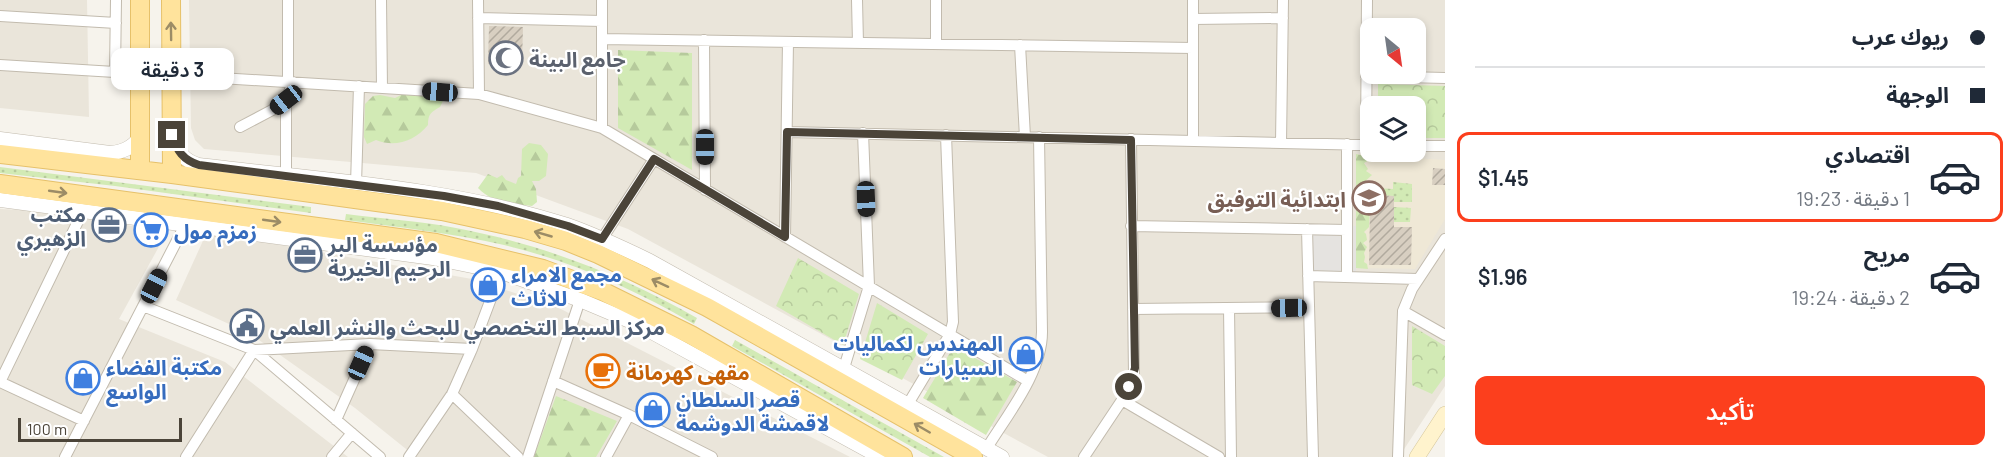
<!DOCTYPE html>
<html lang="ar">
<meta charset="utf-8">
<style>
:root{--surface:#fff;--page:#f2f2f3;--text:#1f2937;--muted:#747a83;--line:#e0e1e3;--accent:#fc3f1d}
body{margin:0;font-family:Barlow,"Noto Sans Arabic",sans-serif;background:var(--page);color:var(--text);direction:rtl;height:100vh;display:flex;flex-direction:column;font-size:22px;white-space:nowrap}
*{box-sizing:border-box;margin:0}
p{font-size:20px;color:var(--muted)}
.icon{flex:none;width:33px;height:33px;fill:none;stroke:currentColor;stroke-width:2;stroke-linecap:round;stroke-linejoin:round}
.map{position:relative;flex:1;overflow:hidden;direction:ltr}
.drawer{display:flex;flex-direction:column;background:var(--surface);width:570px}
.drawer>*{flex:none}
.top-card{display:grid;align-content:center;height:132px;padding:0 30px;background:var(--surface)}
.needle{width:39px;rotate:151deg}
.buttons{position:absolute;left:1360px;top:18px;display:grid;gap:12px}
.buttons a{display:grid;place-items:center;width:66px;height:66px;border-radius:12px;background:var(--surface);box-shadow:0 3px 9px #0003;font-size:30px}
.scale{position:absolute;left:18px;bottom:15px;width:164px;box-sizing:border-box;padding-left:6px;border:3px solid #4b4439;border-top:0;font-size:16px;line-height:21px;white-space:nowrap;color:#4b4439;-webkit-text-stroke:4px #fff;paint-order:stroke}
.end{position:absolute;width:27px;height:27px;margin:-14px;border:8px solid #4b4439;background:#fff;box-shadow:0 0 0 3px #fff}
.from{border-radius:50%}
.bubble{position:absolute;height:42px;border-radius:12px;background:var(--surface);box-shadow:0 3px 9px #0003;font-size:20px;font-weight:600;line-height:42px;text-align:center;direction:rtl}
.car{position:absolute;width:18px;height:36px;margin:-18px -9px;border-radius:8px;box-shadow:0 0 4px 2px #0007;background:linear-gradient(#222 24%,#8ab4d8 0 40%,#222 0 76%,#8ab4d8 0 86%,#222 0)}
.top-card b{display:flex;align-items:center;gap:21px;height:57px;font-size:22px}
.top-card b+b{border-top:2px solid var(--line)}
.top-card i{width:15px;height:15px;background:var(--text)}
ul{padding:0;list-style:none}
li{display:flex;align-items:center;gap:18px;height:90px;margin:0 12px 9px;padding:0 18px;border:3px solid transparent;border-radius:12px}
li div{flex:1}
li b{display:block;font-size:22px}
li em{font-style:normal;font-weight:600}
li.selected{border-color:var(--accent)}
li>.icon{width:54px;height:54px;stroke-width:1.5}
.button{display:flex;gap:12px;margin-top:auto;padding:12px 30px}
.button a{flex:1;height:69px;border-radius:12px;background:var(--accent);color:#fff;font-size:24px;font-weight:600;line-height:69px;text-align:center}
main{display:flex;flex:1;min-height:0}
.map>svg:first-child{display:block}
.residential{fill:#eae5da;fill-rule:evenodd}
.education{fill:#efe8d6}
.grass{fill:url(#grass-dots)}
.forest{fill:url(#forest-firs)}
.park{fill:url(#park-crowns)}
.parking{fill:#e5e3e0}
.building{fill:url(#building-hatch)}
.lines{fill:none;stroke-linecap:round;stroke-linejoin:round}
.minor-casing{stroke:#c2bbae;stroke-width:12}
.tertiary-casing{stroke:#c2bbae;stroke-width:15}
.secondary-casing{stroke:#d6c79b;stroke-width:16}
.primary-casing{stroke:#e6c16a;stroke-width:20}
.minor{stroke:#fff;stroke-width:10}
.tertiary{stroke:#fff;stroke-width:14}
.secondary{stroke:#fff3cd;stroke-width:15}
.primary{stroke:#ffe39c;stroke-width:18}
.oneway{stroke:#9c8c66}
.route{stroke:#4b4439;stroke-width:8}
.labels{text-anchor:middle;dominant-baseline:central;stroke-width:4.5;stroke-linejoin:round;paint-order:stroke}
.worship-label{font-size:21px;font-weight:bold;fill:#5b616d;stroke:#fff;text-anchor:start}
.education-label{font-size:21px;font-weight:bold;fill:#785e54;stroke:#fff;text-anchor:end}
.service-label{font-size:21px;font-weight:bold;fill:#4e5e75;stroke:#fff;text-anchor:start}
.shop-label{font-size:21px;font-weight:bold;fill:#366cbe;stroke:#fff;text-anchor:start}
.food-label{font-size:21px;font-weight:bold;fill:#c56008;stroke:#fff;text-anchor:start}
</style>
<main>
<section class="drawer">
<div class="top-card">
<b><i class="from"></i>ريوك عرب</b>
<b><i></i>الوجهة</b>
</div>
<ul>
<li class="selected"><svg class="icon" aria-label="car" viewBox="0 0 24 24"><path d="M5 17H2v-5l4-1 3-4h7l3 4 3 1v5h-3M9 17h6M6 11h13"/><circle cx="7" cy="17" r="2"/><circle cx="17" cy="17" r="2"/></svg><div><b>اقتصادي</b><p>1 دقيقة · 19:23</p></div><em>$1.45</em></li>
<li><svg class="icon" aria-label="car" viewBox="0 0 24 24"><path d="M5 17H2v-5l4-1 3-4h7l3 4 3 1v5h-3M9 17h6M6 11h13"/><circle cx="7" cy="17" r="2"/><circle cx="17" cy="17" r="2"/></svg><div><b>مريح</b><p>2 دقيقة · 19:24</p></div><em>$1.96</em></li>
</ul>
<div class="button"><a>تأكيد</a></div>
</section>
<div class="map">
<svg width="1445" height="457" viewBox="0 0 1445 457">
<defs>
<pattern id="grass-dots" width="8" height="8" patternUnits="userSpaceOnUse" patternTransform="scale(1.5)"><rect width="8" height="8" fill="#d2eab5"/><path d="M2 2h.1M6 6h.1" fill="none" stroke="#b6ca9c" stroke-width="1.8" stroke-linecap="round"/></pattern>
<pattern id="forest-firs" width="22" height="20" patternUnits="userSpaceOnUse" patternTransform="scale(1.5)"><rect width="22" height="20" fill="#d2eab5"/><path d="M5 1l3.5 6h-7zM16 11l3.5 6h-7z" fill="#b6ca9c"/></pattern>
<pattern id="park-crowns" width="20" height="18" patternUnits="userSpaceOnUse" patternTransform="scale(1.5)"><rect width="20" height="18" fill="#d2eab5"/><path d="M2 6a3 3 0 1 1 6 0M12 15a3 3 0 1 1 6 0" fill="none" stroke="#b6ca9c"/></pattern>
<pattern id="building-hatch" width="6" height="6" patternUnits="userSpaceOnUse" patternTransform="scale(1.5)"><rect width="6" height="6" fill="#d8cfc1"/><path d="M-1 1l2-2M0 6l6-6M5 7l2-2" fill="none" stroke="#b1aa9e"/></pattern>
</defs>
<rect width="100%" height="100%" fill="#f6f3ec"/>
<path class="residential" d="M0 0H87L89 117 0 108Z
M189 0H1445V386L1399 457H1048L628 229 476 173 204 149 195 140 191 128ZM1371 28H1416V74H1371ZM1371 106H1416V152H1371Z
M0 209 46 211 167 232 119 319 225 362 348 457H0Z
M207 232 472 279 557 307 850 457H416L355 408 249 333 176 300Z"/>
<path class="education" d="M1356 154 1445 160V219L1415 269 1356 268Z"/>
<path class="grass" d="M0 167 311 207V213L115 186 0 173Z
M1393 182 1412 184V202H1394V196L1376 195 1377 188 1393 189Z
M1394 207 1411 208 1410 222H1376L1394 214Z
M346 214C383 219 420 221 456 228 541 244 622 275 697 318L694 324C634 289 571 261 504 245 451 233 398 227 345 220Z
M735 340 944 457H930L732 346Z"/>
<path class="forest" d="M618 50 692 53V170L618 128Z
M380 95 395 98 401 95H427L443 101 440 107C431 112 428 114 428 125 415 141 395 148 376 140L367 144 364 137 365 104 373 96Z
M529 143 541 145 548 154 546 176 539 181H532L536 189 537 202 532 206C512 204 492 203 478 188L488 174 497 178 502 175 506 180 516 184 518 178 521 176 522 149Z
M1356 154 1369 157V160L1364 163 1368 169 1366 171 1372 175 1361 185V195L1356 197Z
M1356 208H1370L1369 227 1364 232 1366 234 1367 240 1363 243 1367 247 1364 253 1365 257 1364 262 1367 264 1368 269 1356 268Z
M954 346 1017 382 986 435 923 398Z
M556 396 617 421 596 457H534Z"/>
<path class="park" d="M1378 84 1445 86V138H1416V106H1378Z
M798 258 859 294 843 345 776 306Z
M877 303 928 334 902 380 860 359Z
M1412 326 1445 346V376L1432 394 1412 385Z"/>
<path class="parking" d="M1302 225 1356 226V279L1304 278Z"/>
<path class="building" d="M489 26 523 27 522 65 488 64Z
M1433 168 1445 169V185H1432Z
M1364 185H1377V195L1394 196V227H1412L1411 265H1369L1370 208H1356V197H1363Z"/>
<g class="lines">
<defs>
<path id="minor" d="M381 0 382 88
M478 0 479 94
M602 0V128
M857 0 858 43
M936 0V44
M0 16 116 23
M478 18 602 21
M1193 19 1283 18
M602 39 1193 48
M704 40 705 190
M1020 45 1025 137
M0 65 115 72 116 0
M172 75 479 94 602 128 1028 381
M1366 76 1445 78
M288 82V0
M286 100V176
M240 127 276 108 286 100 293 82
M787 132 1371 145
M1193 141V0
M1281 143 1283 0
M1366 145 1367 0
M1416 146H1445
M356 184 359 86
M1131 226 1347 230
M1307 229 1313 457
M785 237 788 42
M602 239 654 159
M1308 276 1418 279
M1347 277V144
M143 306 254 350 380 457
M1229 308 1231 457
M1133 309 1309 307
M1403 311 1445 335
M844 368 869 286 863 133
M553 381 629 415 712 457
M0 382 83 211
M0 382 84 421
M452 394 518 457
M1122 400 1219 457
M908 404 950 334 953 322 946 135
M336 420 370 344
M987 448C1007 415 1042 373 1042 332L1039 137
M65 457 185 225
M186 457 254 350 370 344 472 349
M332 457 352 433
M409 457 452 394 472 349 501 272
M528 457 580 300
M606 457 629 415
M1084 457 1122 400 1134 374 1131 139
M1398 457 1403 311 1412 289 1445 239"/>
<path id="tertiary" d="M173 138C178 152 184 161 199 165 322 180 449 187 567 225 596 235 623 248 650 261L1002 457
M0 139 110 153C123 152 131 148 140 138
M0 200 433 258 501 272 580 300 637 324 880 457"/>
<path id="secondary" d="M1417 457 1445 414"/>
<path id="primary" d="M140 0V170
M171 0 172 174
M0 154 172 174 442 211 525 229 566 241 598 254 707 307 973 457
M0 184 436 243 543 269 602 291 691 335 903 457"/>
</defs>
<use href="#minor" class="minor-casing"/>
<use href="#tertiary" class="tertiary-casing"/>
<use href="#secondary" class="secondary-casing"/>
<use href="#primary" class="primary-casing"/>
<use href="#minor" class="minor"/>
<use href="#tertiary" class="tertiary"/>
<use href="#secondary" class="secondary"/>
<use href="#primary" class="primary"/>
</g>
<defs><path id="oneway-shaft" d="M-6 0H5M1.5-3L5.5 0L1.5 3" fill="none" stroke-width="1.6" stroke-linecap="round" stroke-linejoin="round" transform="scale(1.5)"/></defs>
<g class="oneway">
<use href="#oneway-shaft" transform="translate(171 31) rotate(-91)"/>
<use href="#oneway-shaft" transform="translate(58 192) rotate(8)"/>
<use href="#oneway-shaft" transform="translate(272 221) rotate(8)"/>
<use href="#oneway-shaft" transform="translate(543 234) rotate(-164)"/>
<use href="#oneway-shaft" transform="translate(660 283) rotate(-155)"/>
<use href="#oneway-shaft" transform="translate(922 428) rotate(-150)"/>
</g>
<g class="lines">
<path class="route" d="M172 135C177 151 183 160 199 165L444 196 498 206 568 226 602 239 654 159 785 237 787 132 1131 140 1135 368 1129 387"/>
</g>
<defs>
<symbol id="mosque-ring" viewBox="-11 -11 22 22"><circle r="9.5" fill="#fff" stroke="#6b7280" stroke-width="1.5"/><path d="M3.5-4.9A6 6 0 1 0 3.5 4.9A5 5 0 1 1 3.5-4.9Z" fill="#6b7280"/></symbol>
<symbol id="school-ring" viewBox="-11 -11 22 22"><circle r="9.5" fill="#fff" stroke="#8d6e63" stroke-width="1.5"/><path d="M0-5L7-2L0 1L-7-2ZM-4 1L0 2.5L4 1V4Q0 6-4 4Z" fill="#8d6e63"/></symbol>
<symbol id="office-ring" viewBox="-11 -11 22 22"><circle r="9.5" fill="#fff" stroke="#5c6f8a" stroke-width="1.5"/><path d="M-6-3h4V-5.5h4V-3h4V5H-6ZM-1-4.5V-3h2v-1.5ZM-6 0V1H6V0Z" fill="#5c6f8a"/></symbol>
<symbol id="supermarket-ring" viewBox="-11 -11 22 22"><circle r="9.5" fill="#fff" stroke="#3f7fe0" stroke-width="1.5"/><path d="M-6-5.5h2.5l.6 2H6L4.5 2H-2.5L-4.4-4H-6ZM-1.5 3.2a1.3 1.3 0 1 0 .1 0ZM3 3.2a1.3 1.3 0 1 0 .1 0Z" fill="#3f7fe0"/></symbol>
<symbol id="shop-ring" viewBox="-11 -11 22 22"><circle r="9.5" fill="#fff" stroke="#3f7fe0" stroke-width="1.5"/><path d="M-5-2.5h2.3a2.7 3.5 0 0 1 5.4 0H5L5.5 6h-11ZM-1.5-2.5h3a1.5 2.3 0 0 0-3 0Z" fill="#3f7fe0"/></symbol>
<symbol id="civic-ring" viewBox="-11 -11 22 22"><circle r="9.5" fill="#fff" stroke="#5c6f8a" stroke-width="1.5"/><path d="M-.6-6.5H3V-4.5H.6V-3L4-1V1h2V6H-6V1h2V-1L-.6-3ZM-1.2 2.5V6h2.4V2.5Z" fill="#5c6f8a"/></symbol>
<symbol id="cafe-ring" viewBox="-11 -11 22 22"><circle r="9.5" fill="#fff" stroke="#e8710a" stroke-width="1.5"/><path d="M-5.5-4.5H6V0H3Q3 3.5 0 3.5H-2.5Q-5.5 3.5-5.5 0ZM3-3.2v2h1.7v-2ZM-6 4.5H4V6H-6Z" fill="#e8710a"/></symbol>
</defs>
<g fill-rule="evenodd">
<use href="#mosque-ring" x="487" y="39" width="38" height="38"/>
<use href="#school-ring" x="1350" y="179" width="38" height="38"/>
<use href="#office-ring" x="90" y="206" width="38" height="38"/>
<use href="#supermarket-ring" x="132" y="211" width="38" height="38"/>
<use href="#office-ring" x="286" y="236" width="38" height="38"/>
<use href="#shop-ring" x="469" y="266" width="38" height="38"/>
<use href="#civic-ring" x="228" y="307" width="38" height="38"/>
<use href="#shop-ring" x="1007" y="335" width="38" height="38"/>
<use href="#cafe-ring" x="584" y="352" width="38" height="38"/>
<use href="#shop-ring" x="64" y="359" width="38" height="38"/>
<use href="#shop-ring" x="634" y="391" width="38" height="38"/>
</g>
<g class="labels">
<g class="worship-label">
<text x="529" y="58">جامع البينة</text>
</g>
<g class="education-label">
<text x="1346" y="198">ابتدائية التوفيق</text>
</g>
<g class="service-label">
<text x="86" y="213" text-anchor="end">مكتب<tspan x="86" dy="24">الزهيري</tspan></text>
<text x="328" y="243">مؤسسة البر<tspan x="328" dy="24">الرحيم الخيرية</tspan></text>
<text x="270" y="326">مركز السبط التخصصي للبحث والنشر العلمي</text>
</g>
<g class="shop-label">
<text x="174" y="230">زمزم مول</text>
<text x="511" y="273">مجمع الامراء<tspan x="511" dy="24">للاثاث</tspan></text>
<text x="1003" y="342" text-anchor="end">المهندس لكماليات<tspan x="1003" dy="24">السيارات</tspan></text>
<text x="106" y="366">مكتبة الفضاء<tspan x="106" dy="24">الواسع</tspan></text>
<text x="676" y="398">قصر السلطان<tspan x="676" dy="24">لاقمشة الدوشمة</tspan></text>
</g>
<g class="food-label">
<text x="626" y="371">مقهى كهرمانة</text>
</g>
</g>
</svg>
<div class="buttons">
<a><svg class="needle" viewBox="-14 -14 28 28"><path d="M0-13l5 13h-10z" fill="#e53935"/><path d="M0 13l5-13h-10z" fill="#747a83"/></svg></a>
<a><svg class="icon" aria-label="layers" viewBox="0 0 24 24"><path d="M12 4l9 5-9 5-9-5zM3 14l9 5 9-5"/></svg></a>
</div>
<div class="scale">100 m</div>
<i class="end from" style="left:1129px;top:387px"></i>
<i class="end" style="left:172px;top:135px"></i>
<div class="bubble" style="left:111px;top:48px;width:123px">3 دقيقة</div>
<i class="car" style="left:440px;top:92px;rotate:274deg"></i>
<i class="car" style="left:286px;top:100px;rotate:232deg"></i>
<i class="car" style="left:705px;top:147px;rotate:180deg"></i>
<i class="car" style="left:866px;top:199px;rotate:178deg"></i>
<i class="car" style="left:154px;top:286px;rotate:27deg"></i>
<i class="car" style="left:1289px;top:308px;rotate:269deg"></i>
<i class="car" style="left:361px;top:363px;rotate:24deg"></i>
</div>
</main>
